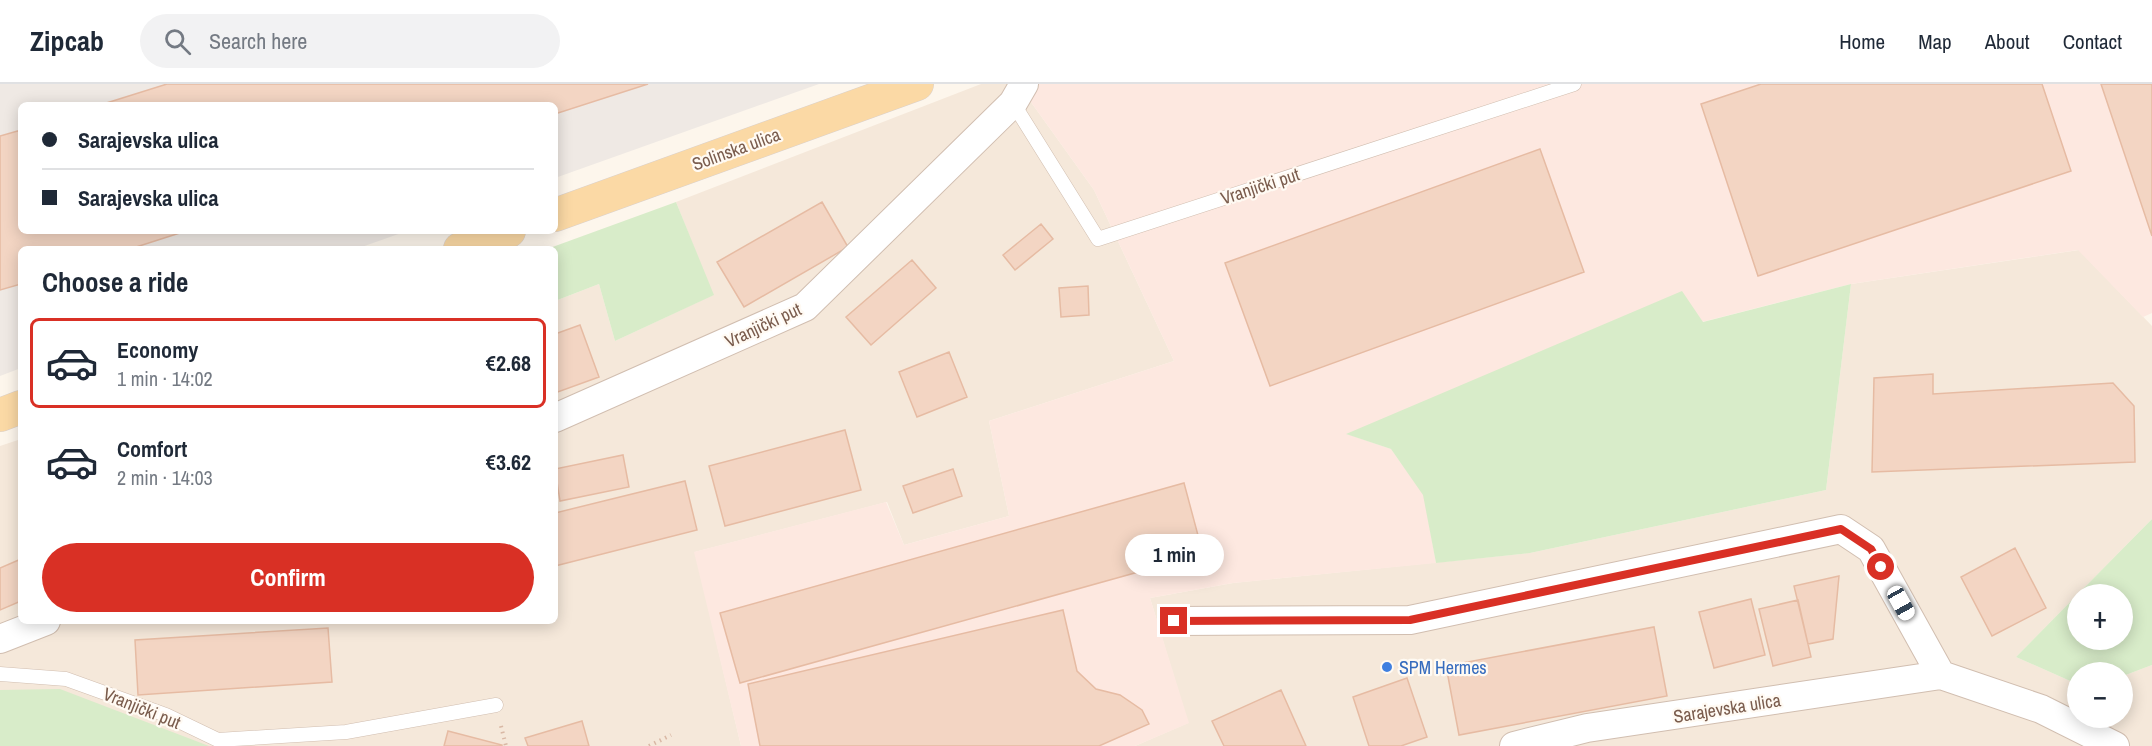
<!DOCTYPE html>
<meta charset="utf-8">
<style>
:root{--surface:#fff;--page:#f2f2f3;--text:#1f2937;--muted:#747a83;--line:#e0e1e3;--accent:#d93025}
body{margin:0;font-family:"Archivo Narrow",sans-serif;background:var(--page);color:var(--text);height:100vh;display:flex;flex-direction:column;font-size:22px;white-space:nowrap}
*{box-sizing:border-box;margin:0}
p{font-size:20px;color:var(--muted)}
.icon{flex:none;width:33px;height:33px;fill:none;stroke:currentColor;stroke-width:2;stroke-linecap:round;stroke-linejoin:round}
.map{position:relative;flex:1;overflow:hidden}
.side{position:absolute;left:18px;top:162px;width:540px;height:378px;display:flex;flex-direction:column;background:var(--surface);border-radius:9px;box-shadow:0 3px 15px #0003}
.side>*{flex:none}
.guide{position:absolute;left:18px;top:18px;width:540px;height:132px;border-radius:9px;box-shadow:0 3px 15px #0003;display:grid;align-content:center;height:132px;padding:0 24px;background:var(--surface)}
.buttons{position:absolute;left:2067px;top:500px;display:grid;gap:12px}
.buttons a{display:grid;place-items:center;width:66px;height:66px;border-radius:50%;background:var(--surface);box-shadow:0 3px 15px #0003;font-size:30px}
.end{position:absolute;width:27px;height:27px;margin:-14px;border:8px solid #d93025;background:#fff;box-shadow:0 0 0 3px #fff}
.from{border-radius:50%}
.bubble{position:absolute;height:42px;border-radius:21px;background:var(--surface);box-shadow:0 3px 15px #0003;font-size:20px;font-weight:700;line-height:42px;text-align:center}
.car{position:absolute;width:18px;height:36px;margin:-18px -9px;border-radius:8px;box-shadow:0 0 4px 2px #0007;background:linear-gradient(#fff 24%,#345 0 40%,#fff 0 76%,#345 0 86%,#fff 0)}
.guide b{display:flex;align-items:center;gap:21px;height:57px;font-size:22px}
.guide b+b{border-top:2px solid var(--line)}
.guide i{width:15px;height:15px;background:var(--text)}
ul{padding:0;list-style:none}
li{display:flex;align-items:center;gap:18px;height:90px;margin:0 12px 9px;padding:0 12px;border:3px solid transparent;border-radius:9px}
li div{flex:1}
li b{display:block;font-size:22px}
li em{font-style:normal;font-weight:700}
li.active{border-color:var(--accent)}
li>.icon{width:54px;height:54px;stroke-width:1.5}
h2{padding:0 24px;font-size:27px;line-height:72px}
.primary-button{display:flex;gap:12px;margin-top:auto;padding:12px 24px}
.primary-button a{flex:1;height:69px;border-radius:36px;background:var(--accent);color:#fff;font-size:24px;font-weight:700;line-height:69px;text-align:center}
header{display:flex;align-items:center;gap:36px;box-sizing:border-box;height:84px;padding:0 30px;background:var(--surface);border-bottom:2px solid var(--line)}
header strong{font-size:28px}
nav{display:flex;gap:33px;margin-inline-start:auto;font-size:21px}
.search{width:420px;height:54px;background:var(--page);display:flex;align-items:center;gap:15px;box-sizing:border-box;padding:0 21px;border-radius:33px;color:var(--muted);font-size:22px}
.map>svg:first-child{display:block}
.residential{fill:#f5e8da}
.commercial{fill:#fde8e0}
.industrial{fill:#efe9e4}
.green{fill:#d8ecc9}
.building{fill:#f3d5c3;stroke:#e6bba3;stroke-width:1.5}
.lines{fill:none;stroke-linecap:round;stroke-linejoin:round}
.lane-casing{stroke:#d1beb0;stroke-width:15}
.street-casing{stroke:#d1beb0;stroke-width:30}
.primary-casing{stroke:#dad1cd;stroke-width:34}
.path{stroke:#d9b8a5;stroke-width:4;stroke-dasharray:1.5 4.5;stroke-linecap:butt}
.lane{stroke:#fff;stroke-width:14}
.street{stroke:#fff;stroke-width:28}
.primary{stroke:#fbd9a5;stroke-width:33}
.route{stroke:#d93025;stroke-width:8}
.shop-dot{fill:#3f7fe0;stroke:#fffaf3;stroke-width:2}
.labels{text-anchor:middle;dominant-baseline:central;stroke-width:4.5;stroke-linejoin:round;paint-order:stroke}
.street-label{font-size:18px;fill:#7a5c4d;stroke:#fffaf3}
.shop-label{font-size:18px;fill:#366cbe;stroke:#fffaf3;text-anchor:start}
</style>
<header>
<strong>Zipcab</strong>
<div class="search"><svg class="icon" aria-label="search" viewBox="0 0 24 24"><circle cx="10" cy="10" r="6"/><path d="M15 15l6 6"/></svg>Search here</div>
<nav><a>Home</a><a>Map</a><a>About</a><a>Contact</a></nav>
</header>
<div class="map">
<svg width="2152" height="662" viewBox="0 0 2152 662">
<rect width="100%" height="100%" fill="#fdf6ec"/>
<path class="residential" d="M981 0H1018L1094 106 1174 277 989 337 1009 432 904 461 887 418 695 468 741 662H0V362L21 355V537H555V217L599 200 615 257 713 211 676 118Z
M2079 166 2152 242V435L2016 573 2077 600 2078 633H2122L2123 592 2152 581V662H1135L1188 639 1150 514 1233 499 1530 469 1826 406 1851 200Z"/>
<path class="commercial" d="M1018 0H2152V229L2143 233 2078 166 1851 200 1702 238 1347 350 1391 365 1424 411 1436 479 1233 499 1150 514 1189 639 1135 662H741L694 468 886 418 904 461 1009 432 989 337 1174 277 1094 106Z"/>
<path class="industrial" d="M0 0H819L555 94V21H21V147H407L356 165H21V284L0 292Z"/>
<path class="green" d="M676 118 714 211 615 257 599 200 555 217V165H547Z
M1851 200 1826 406 1530 469 1436 479 1423 411 1391 365 1346 350 1682 207 1703 238Z
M2152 435V581L2123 592 2122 588H2078L2077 600 2016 573 2078 510V555H2122V510H2078Z
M60 605 209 662H0V606Z"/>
<path class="building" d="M167 0H648L555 30V21H100Z
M1761 0H2042L2071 87 1758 192 1701 20Z
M2101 0H2152V152Z
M21 46V147H186L130 165H21V200L0 206V52Z
M1540 65 1584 188 1270 302 1225 179Z
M822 118 848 163 744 223 717 178Z
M1041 140 1053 155 1015 186 1003 171Z
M912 176 936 204 871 261 846 233Z
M1088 202 1089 231 1061 233 1059 204Z
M580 241 599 293 555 309V250Z
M949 268 967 313 917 333 899 288Z
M1933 290V310L2113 299 2134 322 2135 378 1872 388 1874 294Z
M845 346 861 406 725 442 709 382Z
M623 371 629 403 560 417 555 385Z
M953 385 962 412 913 429 903 402Z
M685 397 697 446 555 482V429Z
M1184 399 1203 470 740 599 720 529Z
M2015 464 2046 524 1992 552 1961 493Z
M21 475V517L0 526V484Z
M1839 492 1833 555 1808 560 1794 502Z
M1751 515 1765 571 1714 584 1699 528Z
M1798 516 1811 573 1773 582 1759 525Z
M1063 526 1077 587 1096 605 1120 611 1142 626 1149 640 1099 662H760L748 600Z
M1654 543 1667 612 1459 651 1446 582Z
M328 544 332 598 138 611 135 556Z
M1407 594 1427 653 1401 662H1369L1353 613Z
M1281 606 1306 662H1224L1212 637Z
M582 637 589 662H528L525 654Z
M448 647 502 661V662H444Z"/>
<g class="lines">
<defs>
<path id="lane" d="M1013 19 1098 155 1574 0
M0 590 66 595 166 631 218 656 346 648 496 621"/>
<path id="street" d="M555 334 805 223 1013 19 1024 0
M1174 537 1410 536 1841 445 1871 465 1941 591
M0 555 46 537
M1514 662 1587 644 1941 591 2041 625 2115 662"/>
<path id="primary" d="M555 131 917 0
M460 165 509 147
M0 331 21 323"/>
</defs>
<use href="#lane" class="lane-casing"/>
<use href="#street" class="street-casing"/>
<use href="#primary" class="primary-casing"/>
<path class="path" d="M501 642 506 662
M649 662 671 651"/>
<use href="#lane" class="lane"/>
<use href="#street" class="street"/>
<use href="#primary" class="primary"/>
</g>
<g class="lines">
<path class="route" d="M1174 537 1410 536 1841 445 1871 465 1881 483"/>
</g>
<circle class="shop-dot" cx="1387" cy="583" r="6"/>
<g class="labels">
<g class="street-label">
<text transform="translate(736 65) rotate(-20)">Solinska ulica</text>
<text transform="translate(1260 102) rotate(-18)">Vranjički put</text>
<text transform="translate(763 241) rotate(-25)">Vranjički put</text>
<text transform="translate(142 624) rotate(22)">Vranjički put</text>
<text transform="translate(1727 624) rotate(-9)">Sarajevska ulica</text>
</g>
<g class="shop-label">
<text x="1399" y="583">SPM Hermes</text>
</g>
</g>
</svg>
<div class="buttons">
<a>+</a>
<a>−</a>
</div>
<i class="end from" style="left:1881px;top:483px"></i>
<i class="end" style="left:1174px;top:537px"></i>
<div class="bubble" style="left:1125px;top:450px;width:99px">1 min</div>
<i class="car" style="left:1901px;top:519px;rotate:151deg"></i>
<div class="guide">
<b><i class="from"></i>Sarajevska ulica</b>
<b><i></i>Sarajevska ulica</b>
</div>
<section class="side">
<h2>Choose a ride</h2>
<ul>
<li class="active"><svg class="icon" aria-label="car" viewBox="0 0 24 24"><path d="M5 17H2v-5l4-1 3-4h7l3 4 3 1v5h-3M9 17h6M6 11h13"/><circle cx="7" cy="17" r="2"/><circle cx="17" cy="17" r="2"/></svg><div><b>Economy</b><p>1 min · 14:02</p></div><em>€2.68</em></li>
<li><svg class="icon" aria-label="car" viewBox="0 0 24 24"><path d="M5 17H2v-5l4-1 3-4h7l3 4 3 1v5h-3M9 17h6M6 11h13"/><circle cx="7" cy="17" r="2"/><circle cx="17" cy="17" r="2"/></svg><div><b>Comfort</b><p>2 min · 14:03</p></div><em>€3.62</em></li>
</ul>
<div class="primary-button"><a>Confirm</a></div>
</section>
</div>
